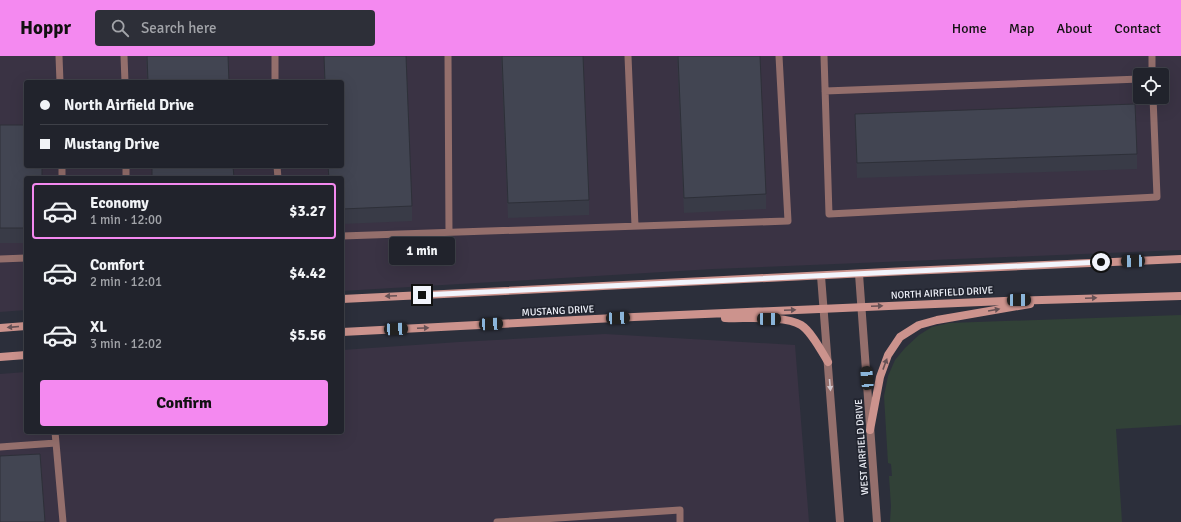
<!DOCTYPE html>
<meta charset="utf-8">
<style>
:root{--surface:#21232c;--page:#2d2f38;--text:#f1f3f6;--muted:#a2a4a9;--line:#3e4048;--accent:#f489f0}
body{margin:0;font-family:Signika,sans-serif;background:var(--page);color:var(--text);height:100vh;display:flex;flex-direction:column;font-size:15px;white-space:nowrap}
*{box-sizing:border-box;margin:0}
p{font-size:13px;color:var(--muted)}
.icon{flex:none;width:22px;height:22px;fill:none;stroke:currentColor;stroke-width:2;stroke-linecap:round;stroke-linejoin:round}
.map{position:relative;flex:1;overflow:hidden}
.sheet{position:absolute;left:24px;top:120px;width:320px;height:258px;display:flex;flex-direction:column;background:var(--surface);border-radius:4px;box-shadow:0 4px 16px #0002,0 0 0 1px var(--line)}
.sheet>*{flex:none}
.hud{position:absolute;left:24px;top:24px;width:320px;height:88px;border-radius:4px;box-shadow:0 4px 16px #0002,0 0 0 1px var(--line);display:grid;align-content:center;height:88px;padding:0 16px;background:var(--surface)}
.tools{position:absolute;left:1133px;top:12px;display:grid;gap:8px}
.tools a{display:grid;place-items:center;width:36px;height:36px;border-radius:4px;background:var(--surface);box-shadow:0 4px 16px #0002,0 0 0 1px var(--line);font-size:20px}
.end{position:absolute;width:18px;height:18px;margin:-9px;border:5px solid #f2f4fc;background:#111;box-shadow:0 0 0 2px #111}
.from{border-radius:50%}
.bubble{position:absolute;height:28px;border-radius:4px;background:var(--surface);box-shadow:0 4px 16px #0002,0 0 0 1px var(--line);font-size:13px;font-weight:800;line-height:28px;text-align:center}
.car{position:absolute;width:12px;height:24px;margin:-12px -6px;border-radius:5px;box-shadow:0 0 3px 1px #0007;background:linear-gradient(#222 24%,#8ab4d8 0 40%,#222 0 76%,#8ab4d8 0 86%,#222 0)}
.hud b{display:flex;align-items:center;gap:14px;height:38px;font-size:15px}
.hud b+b{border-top:1px solid var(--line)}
.hud i{width:10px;height:10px;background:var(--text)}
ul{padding:7px 0 0;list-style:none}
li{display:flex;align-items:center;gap:12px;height:56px;margin:0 8px 6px;padding:0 8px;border:2px solid transparent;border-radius:4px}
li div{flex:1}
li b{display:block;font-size:15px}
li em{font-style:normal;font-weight:800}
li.active{border-color:var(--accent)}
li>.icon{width:36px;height:36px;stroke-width:1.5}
.cta{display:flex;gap:8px;margin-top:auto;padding:8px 16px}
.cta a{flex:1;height:46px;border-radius:4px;background:var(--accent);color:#111;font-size:16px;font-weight:800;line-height:46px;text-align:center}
header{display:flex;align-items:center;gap:24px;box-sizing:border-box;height:56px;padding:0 20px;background:var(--accent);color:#111}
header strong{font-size:19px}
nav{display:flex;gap:22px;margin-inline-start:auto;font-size:14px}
.search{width:280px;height:36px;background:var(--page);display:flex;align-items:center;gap:10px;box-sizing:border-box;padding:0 14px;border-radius:4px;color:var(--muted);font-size:15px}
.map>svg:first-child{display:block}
.commercial{fill:#3a3344;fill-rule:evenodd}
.green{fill:#314137}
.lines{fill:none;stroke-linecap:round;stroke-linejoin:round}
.service{stroke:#946f6c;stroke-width:7}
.tertiary{stroke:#946f6c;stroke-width:8}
.secondary{stroke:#cc938d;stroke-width:8}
.wall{fill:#393b47}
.building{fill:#424552;stroke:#2e3039}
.oneway{fill:#665155}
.oneway2{fill:#d1c5ca}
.route{stroke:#f2f4fc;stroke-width:5}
.labels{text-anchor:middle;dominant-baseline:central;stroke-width:3.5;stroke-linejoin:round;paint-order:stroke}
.street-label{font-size:10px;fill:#f2f4fc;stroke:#222530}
</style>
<header>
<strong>Hoppr</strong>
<div class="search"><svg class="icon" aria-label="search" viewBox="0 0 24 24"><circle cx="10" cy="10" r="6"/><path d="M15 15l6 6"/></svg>Search here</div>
<nav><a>Home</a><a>Map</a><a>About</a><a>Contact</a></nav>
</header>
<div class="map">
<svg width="1181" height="466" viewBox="0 0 1181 466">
<rect width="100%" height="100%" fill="#2c2f3b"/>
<path class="commercial" d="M0 0H1181V194L713 213 342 235V122H26V254L0 256ZM1140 19H1162V41H1140ZM26 26H342V110H26Z
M605 278 795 289 809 466H0V318L26 316V376H342V294L459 286Z"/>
<path class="green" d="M1181 259V369L1116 373 1122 466H890L891 450 889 420H892L891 408 888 407 884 340 888 320 895 304 905 292 919 279 932 271 949 267Z"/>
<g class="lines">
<path class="service" d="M59 0 60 26
M124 0 125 26
M275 0V26
M448 0 449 177
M628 0 635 170
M824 0 829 158 1157 141 1153 41
M1152 0V19
M825 35 1140 23
M62 110V122
M126 110V122
M277 110 278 122
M342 180 788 165 779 0
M0 203 26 202
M55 376 56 387
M0 391 56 387 63 466
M497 466 680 454V466"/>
<path class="tertiary" d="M859 218 877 466
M821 220 840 466"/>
<path class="secondary" d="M342 243 907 215 1181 203
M725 262C744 263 785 259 801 269 811 275 822 296 828 306
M0 272 26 270
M342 276 634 261 1004 245 1181 240
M0 301 26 299
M870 374 880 321 888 299 900 281 919 269 937 264 1030 248"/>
</g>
<path class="wall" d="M146 0H228L229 26H147Z
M324 0H406L412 150V165L342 168V122H328V110H342V26H324Z
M501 0H583L589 144V159L508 162Z
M677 0H760L766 138V153L684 157Z
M855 58 1137 98V113L857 122Z
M0 69 26 122V187H0Z"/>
<path class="building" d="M147 0H228L229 26H148Z
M324 0H406L412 150 342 153V122H329L328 110H342V26H325Z
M502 0H583L589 144 508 147Z
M678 0H760L766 138 684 142Z
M1135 48 1137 98 857 107 855 58Z
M0 69H26V110H42V122H26V172H0Z
M152 110H233L234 122H152Z
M40 398 45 466H0V400Z"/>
<defs><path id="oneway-solid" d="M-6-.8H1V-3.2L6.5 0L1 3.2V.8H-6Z"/></defs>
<g class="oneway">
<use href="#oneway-solid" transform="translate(391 240) rotate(177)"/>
<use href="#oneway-solid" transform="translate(1091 242) rotate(-3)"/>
<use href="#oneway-solid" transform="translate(877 250) rotate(-3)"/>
<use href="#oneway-solid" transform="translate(790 254) rotate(-3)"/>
<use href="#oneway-solid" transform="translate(994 254) rotate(-10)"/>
<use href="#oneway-solid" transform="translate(13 271) rotate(175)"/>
<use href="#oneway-solid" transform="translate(423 272) rotate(-3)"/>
<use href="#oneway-solid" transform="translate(885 308) rotate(-70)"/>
</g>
<use class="oneway2" href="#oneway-solid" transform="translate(830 329) rotate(85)"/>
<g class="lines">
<path class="route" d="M422 239 1101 206"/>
</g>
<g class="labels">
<g class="street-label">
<text transform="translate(942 237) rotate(-3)">NORTH AIRFIELD DRIVE</text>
<text transform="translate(558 255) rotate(-3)">MUSTANG DRIVE</text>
<text transform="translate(862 391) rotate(-94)">WEST AIRFIELD DRIVE</text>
</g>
</g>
</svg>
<div class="tools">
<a><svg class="icon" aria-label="locate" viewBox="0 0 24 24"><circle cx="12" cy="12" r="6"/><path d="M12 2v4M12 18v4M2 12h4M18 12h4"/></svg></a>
</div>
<i class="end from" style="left:1101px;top:206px"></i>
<i class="end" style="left:422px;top:239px"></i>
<div class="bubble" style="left:389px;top:181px;width:66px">1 min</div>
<i class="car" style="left:1133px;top:205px;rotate:268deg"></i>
<i class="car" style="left:1019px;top:244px;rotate:89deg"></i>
<i class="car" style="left:618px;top:262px;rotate:87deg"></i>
<i class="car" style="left:769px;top:263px;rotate:90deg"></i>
<i class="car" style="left:491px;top:268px;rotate:87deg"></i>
<i class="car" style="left:396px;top:273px;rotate:87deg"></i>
<i class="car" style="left:867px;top:322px;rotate:355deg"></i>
<div class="hud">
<b><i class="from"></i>North Airfield Drive</b>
<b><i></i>Mustang Drive</b>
</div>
<section class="sheet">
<ul>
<li class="active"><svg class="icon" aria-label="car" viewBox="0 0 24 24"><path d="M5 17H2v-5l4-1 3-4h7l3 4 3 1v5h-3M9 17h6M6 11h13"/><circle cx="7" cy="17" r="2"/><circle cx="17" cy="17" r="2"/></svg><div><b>Economy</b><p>1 min · 12:00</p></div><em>$3.27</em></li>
<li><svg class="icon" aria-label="car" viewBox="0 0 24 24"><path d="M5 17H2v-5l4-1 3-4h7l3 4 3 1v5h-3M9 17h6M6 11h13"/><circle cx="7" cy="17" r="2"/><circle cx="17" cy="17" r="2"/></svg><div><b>Comfort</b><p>2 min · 12:01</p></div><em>$4.42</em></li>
<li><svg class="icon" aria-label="car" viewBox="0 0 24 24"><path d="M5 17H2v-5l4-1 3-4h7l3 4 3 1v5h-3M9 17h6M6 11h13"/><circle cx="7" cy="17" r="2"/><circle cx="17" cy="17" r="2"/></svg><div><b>XL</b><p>3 min · 12:02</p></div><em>$5.56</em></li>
</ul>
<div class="cta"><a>Confirm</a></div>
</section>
</div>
